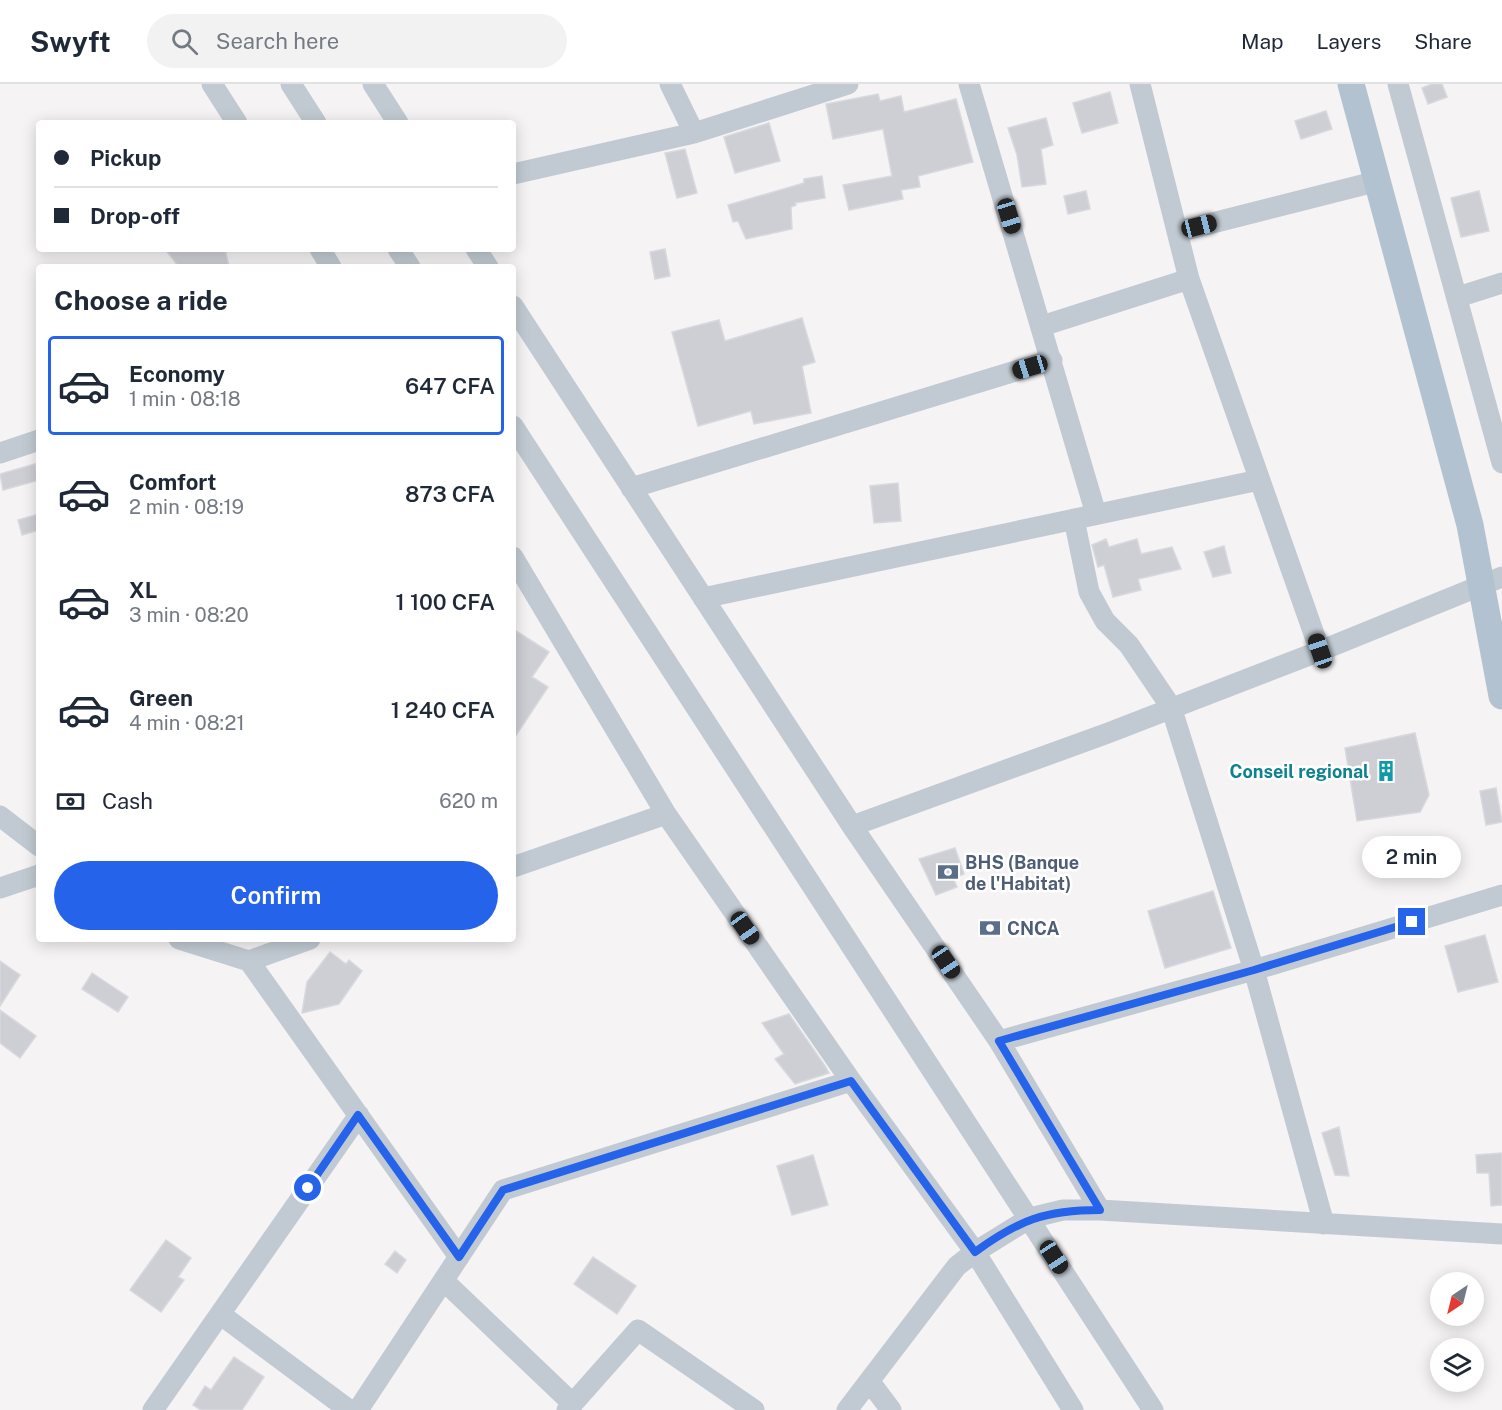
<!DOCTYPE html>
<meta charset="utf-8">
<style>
:root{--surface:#fff;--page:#f2f2f3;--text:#1f2937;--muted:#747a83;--line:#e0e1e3;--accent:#2563eb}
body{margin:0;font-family:"Public Sans",sans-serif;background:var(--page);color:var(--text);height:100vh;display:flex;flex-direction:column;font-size:22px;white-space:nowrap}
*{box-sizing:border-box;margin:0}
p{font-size:20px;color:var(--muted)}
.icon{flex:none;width:33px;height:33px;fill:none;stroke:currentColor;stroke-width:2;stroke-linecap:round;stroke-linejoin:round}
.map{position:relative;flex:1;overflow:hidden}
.panel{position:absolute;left:36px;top:180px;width:480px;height:678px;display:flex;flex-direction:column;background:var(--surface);border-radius:6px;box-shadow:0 3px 15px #0003}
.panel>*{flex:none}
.hud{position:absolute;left:36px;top:36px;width:480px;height:132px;border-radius:6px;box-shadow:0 3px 15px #0003;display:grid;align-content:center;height:132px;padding:0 18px;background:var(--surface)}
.needle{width:39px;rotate:215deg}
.fabs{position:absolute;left:1430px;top:1188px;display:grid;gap:12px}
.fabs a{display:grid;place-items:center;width:54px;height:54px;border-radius:50%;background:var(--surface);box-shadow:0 3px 15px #0003;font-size:30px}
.end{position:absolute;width:27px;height:27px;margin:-14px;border:8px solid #2563eb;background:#fff;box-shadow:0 0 0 3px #fff}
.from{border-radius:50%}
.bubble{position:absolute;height:42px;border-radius:21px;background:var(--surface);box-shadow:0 3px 15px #0003;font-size:20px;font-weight:600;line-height:42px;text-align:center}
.car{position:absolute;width:18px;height:36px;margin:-18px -9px;border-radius:8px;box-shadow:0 0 4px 2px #0007;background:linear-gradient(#222 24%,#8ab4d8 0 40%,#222 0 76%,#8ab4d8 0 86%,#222 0)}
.hud b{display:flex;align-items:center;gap:21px;height:57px;font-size:22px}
.hud b+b{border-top:2px solid var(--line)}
.hud i{width:15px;height:15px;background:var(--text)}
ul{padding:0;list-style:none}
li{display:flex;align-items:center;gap:18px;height:99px;margin:0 12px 9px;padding:0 6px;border:3px solid transparent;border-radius:6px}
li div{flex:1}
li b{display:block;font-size:22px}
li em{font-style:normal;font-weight:600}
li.current{border-color:var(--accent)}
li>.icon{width:54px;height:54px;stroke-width:1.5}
h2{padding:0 18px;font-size:27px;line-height:72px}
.pay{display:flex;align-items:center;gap:15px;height:66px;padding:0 18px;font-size:22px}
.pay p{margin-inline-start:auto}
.button{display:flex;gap:12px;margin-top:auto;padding:12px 18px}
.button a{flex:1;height:69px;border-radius:36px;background:var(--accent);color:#fff;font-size:24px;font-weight:600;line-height:69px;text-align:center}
header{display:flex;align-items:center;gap:36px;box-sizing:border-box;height:84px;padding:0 30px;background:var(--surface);border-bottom:2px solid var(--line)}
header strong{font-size:28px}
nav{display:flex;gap:33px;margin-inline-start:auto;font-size:21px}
.search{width:420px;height:54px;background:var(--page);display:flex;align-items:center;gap:15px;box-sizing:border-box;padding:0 21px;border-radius:33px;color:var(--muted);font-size:22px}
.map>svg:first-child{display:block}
.building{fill:#cdcfd5;stroke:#d7d9de;stroke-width:1.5}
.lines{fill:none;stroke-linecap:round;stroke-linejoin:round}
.minor{stroke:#c1cad2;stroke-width:21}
.major{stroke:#b3c2d1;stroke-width:27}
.route{stroke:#2563eb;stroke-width:8}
.labels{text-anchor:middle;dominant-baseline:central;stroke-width:5;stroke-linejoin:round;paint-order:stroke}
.culture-label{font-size:18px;font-weight:bold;fill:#0d838f;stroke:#fff;text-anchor:end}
.service-label{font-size:18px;font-weight:bold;fill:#4e5e75;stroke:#fff;text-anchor:start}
</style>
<header>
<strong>Swyft</strong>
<div class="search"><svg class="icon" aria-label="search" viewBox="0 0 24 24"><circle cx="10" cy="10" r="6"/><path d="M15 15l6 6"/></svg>Search here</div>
<nav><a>Map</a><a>Layers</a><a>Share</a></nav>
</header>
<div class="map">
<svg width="1502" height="1326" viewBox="0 0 1502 1326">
<rect width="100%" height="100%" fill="#f5f3f3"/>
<path class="building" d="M1432 0H1442L1447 13 1428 20 1422 4Z
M1110 8 1118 39 1082 49 1073 19Z
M878 10 880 17 901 12 904 28 956 15 973 78 918 92 920 103 901 106 903 115 849 126 843 101 892 92 883 45 833 55 826 20Z
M1326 27 1332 45 1301 55 1295 37Z
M1046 34 1053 61 1041 65 1046 100 1022 103 1017 71 1008 44Z
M769 39 780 77 735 89 724 53Z
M685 65 697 109 677 114 665 69Z
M822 92 825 114 795 119 796 121 791 123 792 145 746 155 738 137 733 138 728 121 804 99V95Z
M1086 107 1090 125 1068 130 1064 112Z
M1479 107 1489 147 1461 153 1451 114Z
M165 165H225L229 183H179Z
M665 165 670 192 655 195 650 168Z
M802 234 815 278 802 282 811 329 754 340 751 327 698 342 672 248 719 236 725 257Z
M35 380 39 396 3 406 0 390Z
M898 399 901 437 874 439 870 402Z
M39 430V446L22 451 18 436Z
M1106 455 1109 463 1137 455 1141 470 1172 463 1181 485 1138 495 1141 506 1113 513 1104 481 1098 483 1092 461Z
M1224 462 1231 489 1213 493 1204 468Z
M513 545 549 568 532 593 548 603 513 656Z
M1415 649 1429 711 1420 728 1357 737 1345 664Z
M1496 704 1502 738 1486 741 1480 707Z
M955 764 964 790 953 794 957 803 936 811 919 775Z
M1213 807 1231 864 1165 884 1148 827Z
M1485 851 1498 898 1458 908 1445 862Z
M330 868 346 880 349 876 362 887 339 920 302 929 307 898Z
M0 877 20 891 0 922Z
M92 889 128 913 118 928 82 905Z
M0 926 36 952 20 974 0 959Z
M789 930 825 982 829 989 795 1000 775 975 784 970 762 939Z
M1339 1043 1349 1092 1335 1091 1322 1049Z
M1502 1069V1121L1491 1122 1489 1089H1477L1476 1071Z
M813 1071 828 1121 792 1131 777 1082Z
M166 1156 191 1174 178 1193 184 1196 161 1228 130 1206Z
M395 1167 406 1176 397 1189 385 1180Z
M593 1173 636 1202 617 1230 574 1200Z
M234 1273 264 1293 242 1326H201L193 1321 205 1302 211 1306Z"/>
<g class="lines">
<path class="minor" d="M212 0 237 39
M291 0 316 39
M373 0 398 39
M670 0 694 49
M969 0 1096 430
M1140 0 1189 195 1320 567
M1398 0 1502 379
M513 90 694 49 848 0
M1177 148 1378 97
M320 165 331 183
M398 165 410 183
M476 165 488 183
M1458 213 1502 199
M513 222 852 742 999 957 1100 1126
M1042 242 1189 195
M513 342 1153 1326
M0 369 39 356
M631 404 1052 276
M1074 435 1089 508 1105 537 1129 561 1171 623 1254 886 1502 811
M513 473 666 730 851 997 975 1168 1073 1326
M703 514 1259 396
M0 732 39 762
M852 742 1108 649 1320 567 1502 493
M513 783 666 730
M0 804 39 791
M179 855 249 877 310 855
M249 877 459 1173
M999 957 1254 886 1324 1140
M444 1197 573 1320
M220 1230 349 1326
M870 1298 891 1326
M153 1326 359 1031
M358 1326 503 1106 851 997
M567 1326 638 1246 754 1326
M847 1326 957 1182 975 1168 1030 1134 1063 1126H1100L1502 1150"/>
<path class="major" d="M1351 0 1470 441 1502 612"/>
</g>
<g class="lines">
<path class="route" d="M308 1104 358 1031 459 1173 503 1106 851 997 975 1168C1019 1136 1045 1126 1100 1126L999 957 1254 886 1412 838"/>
</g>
<defs>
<symbol id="building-bare" viewBox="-9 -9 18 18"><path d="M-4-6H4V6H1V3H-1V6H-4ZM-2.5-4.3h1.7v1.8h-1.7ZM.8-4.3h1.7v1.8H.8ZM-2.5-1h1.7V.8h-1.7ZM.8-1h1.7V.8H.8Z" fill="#0f9aa8" stroke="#fff" stroke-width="2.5" paint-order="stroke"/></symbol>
<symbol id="bank-bare" viewBox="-9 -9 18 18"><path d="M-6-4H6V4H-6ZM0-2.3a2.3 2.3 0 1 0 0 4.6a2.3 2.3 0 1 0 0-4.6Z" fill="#5c6f8a" stroke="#fff" stroke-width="2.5" paint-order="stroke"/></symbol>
</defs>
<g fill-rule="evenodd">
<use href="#building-bare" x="1371" y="672" width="30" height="30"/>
<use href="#bank-bare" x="933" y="773" width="30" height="30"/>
<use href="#bank-bare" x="975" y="829" width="30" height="30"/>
</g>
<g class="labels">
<g class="culture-label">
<text x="1369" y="687">Conseil regional</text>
</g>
<g class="service-label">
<text x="965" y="778">BHS (Banque<tspan x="965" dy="21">de l'Habitat)</tspan></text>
<text x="1007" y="844">CNCA</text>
</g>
</g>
</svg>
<div class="fabs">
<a><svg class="needle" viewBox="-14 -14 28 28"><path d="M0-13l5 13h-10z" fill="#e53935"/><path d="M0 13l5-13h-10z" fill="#747a83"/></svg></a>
<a><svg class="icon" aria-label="layers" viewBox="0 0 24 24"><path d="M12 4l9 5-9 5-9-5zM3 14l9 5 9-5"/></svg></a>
</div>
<i class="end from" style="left:308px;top:1104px"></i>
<i class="end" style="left:1412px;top:838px"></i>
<div class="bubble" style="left:1362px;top:752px;width:99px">2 min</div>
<i class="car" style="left:1009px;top:132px;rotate:163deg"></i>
<i class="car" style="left:1199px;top:142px;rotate:76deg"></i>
<i class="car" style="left:1030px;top:283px;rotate:253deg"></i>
<i class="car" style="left:1320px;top:567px;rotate:341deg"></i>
<i class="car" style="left:745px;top:844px;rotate:145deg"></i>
<i class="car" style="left:946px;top:878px;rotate:146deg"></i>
<i class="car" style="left:1054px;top:1173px;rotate:147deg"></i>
<div class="hud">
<b><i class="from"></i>Pickup</b>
<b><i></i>Drop-off</b>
</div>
<section class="panel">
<h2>Choose a ride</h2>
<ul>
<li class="current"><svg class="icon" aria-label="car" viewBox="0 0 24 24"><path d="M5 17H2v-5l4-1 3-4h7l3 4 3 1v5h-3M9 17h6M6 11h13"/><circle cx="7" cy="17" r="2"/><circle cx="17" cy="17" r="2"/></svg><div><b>Economy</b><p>1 min · 08:18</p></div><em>647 CFA</em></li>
<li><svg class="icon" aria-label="car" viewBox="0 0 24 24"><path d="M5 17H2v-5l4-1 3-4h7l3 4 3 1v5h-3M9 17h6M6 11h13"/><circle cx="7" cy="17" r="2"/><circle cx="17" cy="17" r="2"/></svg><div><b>Comfort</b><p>2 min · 08:19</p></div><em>873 CFA</em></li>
<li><svg class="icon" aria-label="car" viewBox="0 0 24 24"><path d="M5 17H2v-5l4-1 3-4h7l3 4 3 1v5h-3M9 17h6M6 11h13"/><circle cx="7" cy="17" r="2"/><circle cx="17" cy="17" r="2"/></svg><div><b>XL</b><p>3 min · 08:20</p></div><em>1 100 CFA</em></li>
<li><svg class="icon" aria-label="car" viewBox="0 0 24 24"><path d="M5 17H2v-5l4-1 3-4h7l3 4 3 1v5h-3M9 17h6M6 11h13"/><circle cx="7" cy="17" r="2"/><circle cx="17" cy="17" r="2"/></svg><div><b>Green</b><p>4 min · 08:21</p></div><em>1 240 CFA</em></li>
</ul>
<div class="pay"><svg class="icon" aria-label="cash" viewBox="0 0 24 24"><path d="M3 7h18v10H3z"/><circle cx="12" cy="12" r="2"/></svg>Cash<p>620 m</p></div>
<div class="button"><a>Confirm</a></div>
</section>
</div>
